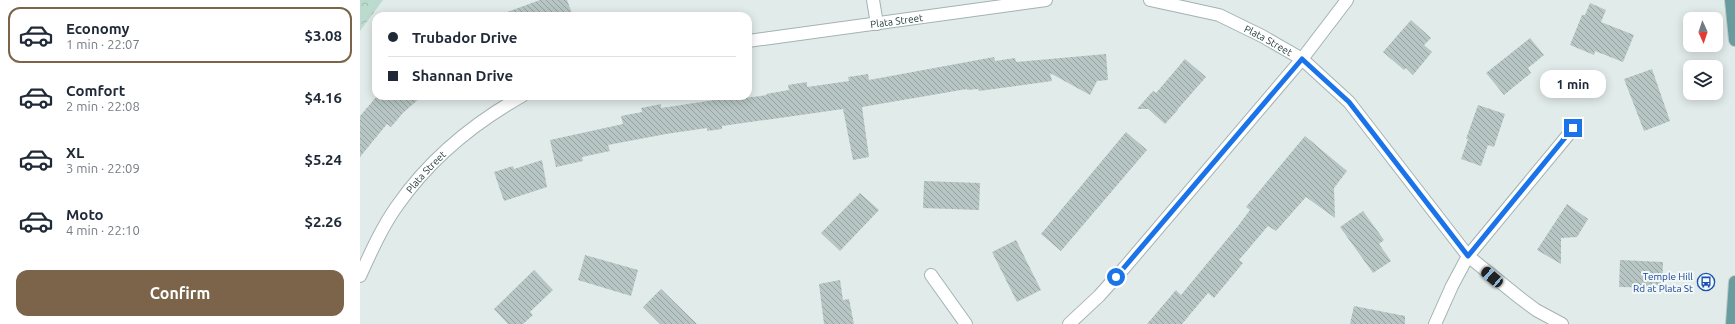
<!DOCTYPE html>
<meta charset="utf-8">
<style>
:root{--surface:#fff;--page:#f2f2f3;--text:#1f2937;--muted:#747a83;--line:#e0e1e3;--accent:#7b6449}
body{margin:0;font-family:Ubuntu,sans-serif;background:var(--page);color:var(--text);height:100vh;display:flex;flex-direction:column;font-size:15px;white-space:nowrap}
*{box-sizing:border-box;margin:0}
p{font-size:13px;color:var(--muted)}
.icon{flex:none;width:22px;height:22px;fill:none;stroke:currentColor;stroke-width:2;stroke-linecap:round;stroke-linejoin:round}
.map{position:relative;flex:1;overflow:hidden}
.panel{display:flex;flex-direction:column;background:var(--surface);width:360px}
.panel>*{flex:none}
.hud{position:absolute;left:12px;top:12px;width:380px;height:88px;border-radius:12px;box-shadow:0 2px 10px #0003;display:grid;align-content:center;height:88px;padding:0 16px;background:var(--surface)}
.needle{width:26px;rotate:177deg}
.controls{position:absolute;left:1323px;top:12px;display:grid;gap:8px}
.controls a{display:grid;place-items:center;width:40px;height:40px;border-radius:8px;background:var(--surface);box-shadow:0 2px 10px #0003;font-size:20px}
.end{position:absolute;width:18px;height:18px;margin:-9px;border:5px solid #1a73e8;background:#fff;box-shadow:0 0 0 2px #fff}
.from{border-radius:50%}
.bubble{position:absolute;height:28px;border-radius:12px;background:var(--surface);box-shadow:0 2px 10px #0003;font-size:13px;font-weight:700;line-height:28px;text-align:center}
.car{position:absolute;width:12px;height:24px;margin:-12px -6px;border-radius:5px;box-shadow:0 0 3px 1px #0007;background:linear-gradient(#222 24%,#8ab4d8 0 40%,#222 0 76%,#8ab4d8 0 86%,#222 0)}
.hud b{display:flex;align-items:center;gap:14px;height:38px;font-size:15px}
.hud b+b{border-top:1px solid var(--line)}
.hud i{width:10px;height:10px;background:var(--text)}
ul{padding:7px 0 0;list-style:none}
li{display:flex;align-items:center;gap:12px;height:56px;margin:0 8px 6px;padding:0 8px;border:2px solid transparent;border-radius:12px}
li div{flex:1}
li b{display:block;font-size:15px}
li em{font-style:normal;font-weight:700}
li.active{border-color:var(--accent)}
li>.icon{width:36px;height:36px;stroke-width:1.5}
.primary-button{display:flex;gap:8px;margin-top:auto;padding:8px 16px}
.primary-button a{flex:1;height:46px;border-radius:12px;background:var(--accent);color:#fff;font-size:16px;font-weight:700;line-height:46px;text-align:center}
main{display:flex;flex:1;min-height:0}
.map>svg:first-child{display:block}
.forest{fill:url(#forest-crowns)}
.building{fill:url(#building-back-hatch)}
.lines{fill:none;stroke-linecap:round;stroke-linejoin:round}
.minor-casing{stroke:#a4b2b2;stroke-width:14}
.major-casing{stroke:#c1c8c8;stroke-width:14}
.minor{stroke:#fff;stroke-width:12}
.major{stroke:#689c9f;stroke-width:12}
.route{stroke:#1a73e8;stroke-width:5}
.labels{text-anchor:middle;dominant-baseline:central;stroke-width:4;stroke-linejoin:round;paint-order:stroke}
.street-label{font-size:10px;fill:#223a3b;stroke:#f2f8f7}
.transit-label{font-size:10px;fill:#164399;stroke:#f2f8f7;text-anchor:end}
</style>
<main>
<section class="panel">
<ul>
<li class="active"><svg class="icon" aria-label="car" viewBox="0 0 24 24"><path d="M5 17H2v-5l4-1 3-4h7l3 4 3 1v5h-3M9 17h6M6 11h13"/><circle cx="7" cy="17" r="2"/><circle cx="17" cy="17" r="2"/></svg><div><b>Economy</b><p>1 min · 22:07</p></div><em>$3.08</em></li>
<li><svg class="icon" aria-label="car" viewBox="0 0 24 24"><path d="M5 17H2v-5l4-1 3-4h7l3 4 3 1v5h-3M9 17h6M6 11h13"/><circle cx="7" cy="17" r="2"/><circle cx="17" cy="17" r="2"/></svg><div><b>Comfort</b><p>2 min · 22:08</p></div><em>$4.16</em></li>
<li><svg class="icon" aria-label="car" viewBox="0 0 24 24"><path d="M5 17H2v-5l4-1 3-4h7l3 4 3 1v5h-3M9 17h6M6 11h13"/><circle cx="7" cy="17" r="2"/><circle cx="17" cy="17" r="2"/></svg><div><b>XL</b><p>3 min · 22:09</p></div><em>$5.24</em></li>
<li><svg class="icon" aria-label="car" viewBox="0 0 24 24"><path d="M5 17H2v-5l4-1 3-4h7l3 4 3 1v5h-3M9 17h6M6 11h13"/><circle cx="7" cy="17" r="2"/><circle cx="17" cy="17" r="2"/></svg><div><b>Moto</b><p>4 min · 22:10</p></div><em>$2.26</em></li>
</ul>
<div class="primary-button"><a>Confirm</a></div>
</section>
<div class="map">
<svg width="1375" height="324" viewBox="0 0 1375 324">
<defs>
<pattern id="forest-crowns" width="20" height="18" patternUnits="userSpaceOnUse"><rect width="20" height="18" fill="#bbdbce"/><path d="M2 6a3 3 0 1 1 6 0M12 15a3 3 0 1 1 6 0" fill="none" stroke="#a0bdb2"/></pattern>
<pattern id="building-back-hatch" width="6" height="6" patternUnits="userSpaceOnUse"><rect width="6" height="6" fill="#b7c6c4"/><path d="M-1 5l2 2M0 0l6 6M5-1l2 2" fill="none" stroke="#94a2a0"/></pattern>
</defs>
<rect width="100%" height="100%" fill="#e1ebea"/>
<path class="forest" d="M0 0H23L0 31Z"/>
<path class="building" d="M180 0H207L213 16H142V14Z
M1230 3 1246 10 1241 22 1274 35 1263 62 1235 51 1234 55 1210 45 1222 15H1225Z
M1051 20 1071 38 1064 45 1072 52 1053 75 1046 68 1044 70 1023 52Z
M1170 38 1184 55 1168 68 1171 73 1144 95 1126 73Z
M746 54 748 80 737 81 730 95 690 73 692 81 619 91 618 89 607 90V89L502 107 509 157 493 160 483 109 362 126V129L347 131V128L306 134 248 145 250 151 222 157 223 161 196 167 190 140 263 124 261 116 282 112 281 108 301 104V108L368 98V100L407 95 406 94 429 90 428 85 447 82V87L489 81 488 77 508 74 509 80 634 57 635 61 655 58 656 62Z
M825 59 846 77 817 110 818 111H817L805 124 788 109H777L793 91 796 93Z
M1292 69 1310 121 1284 131 1264 79Z
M17 96H62L43 113 31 127 27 124 0 157V116Z
M1118 105 1145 114 1134 147 1128 145 1121 166 1101 159 1108 139H1106Z
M766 132 787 150 701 251 681 234Z
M945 136 987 171 974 188 975 218 946 197 916 231 908 226 879 260 883 263 854 298 848 293 822 324H787L816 290 821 295 878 226 890 210 886 207Z
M182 160 187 187 144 201 134 172 153 166 154 169Z
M564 181 620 183 619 210 563 208Z
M500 193 519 210 480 251 461 233Z
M1207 204 1228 219 1217 237 1201 238V264L1177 250Z
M1003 211 1024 240 1019 244 1031 261 1013 273 980 227Z
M656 240 681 290 657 302 632 252Z
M225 255 278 270 271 296 218 280Z
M1260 260 1303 262 1302 288 1259 287Z
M174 270 193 290 170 312 173 315 163 324H148L134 309Z
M480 280 483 300 489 299 494 324H464L459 284Z
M301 289 337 324H300L283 307Z
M994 306 1045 316V324H990Z"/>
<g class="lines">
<defs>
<g id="minor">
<path d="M513 0 517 24"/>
<path id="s1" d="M790 0 859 15 902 36 942 59 989 102 1108 256 1160 298 1176 310 1202 324"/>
<path id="s2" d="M388 41 686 0"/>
<path d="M571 275 606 324"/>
<path id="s3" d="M0 276C11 252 22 227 37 206 69 160 114 123 162 96"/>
<path d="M709 324 739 296 765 267 942 59 987 0"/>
<path d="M1075 324 1092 286 1108 256 1213 129"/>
</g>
<path id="major" d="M1371 0 1375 40
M1372 324 1375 282"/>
</defs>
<use href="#minor" class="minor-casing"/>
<use href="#major" class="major-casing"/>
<use href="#minor" class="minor"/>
<use href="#major" class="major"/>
</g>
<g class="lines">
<path class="route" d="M756 277 942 59 989 102 1108 256 1213 128"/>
</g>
<defs>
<symbol id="bus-ring" viewBox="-11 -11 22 22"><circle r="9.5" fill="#f2f8f7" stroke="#1a4fb4" stroke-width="1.5"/><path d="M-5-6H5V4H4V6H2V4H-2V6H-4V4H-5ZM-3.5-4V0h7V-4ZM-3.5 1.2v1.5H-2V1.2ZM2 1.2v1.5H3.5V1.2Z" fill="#1a4fb4"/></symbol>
</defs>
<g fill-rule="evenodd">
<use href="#bus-ring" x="1336" y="272" width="20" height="20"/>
</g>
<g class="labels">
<g class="street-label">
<text stroke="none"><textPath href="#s2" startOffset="150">Plata Street</textPath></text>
<text stroke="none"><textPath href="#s1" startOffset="126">Plata Street</textPath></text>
<text stroke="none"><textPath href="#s3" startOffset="124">Plata Street</textPath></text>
</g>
<g class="transit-label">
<text x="1333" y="276">Temple Hill<tspan x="1333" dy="12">Rd at Plata St</tspan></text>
</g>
</g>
</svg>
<div class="controls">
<a><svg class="needle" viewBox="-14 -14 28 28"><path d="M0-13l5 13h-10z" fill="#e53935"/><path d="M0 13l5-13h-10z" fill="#747a83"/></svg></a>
<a><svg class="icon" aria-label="layers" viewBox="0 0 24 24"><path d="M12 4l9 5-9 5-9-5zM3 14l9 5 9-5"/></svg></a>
</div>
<i class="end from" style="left:756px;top:277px"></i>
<i class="end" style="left:1213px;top:128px"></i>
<div class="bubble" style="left:1180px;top:70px;width:66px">1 min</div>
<i class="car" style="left:1132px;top:277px;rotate:311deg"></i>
<div class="hud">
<b><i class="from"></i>Trubador Drive</b>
<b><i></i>Shannan Drive</b>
</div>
</div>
</main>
